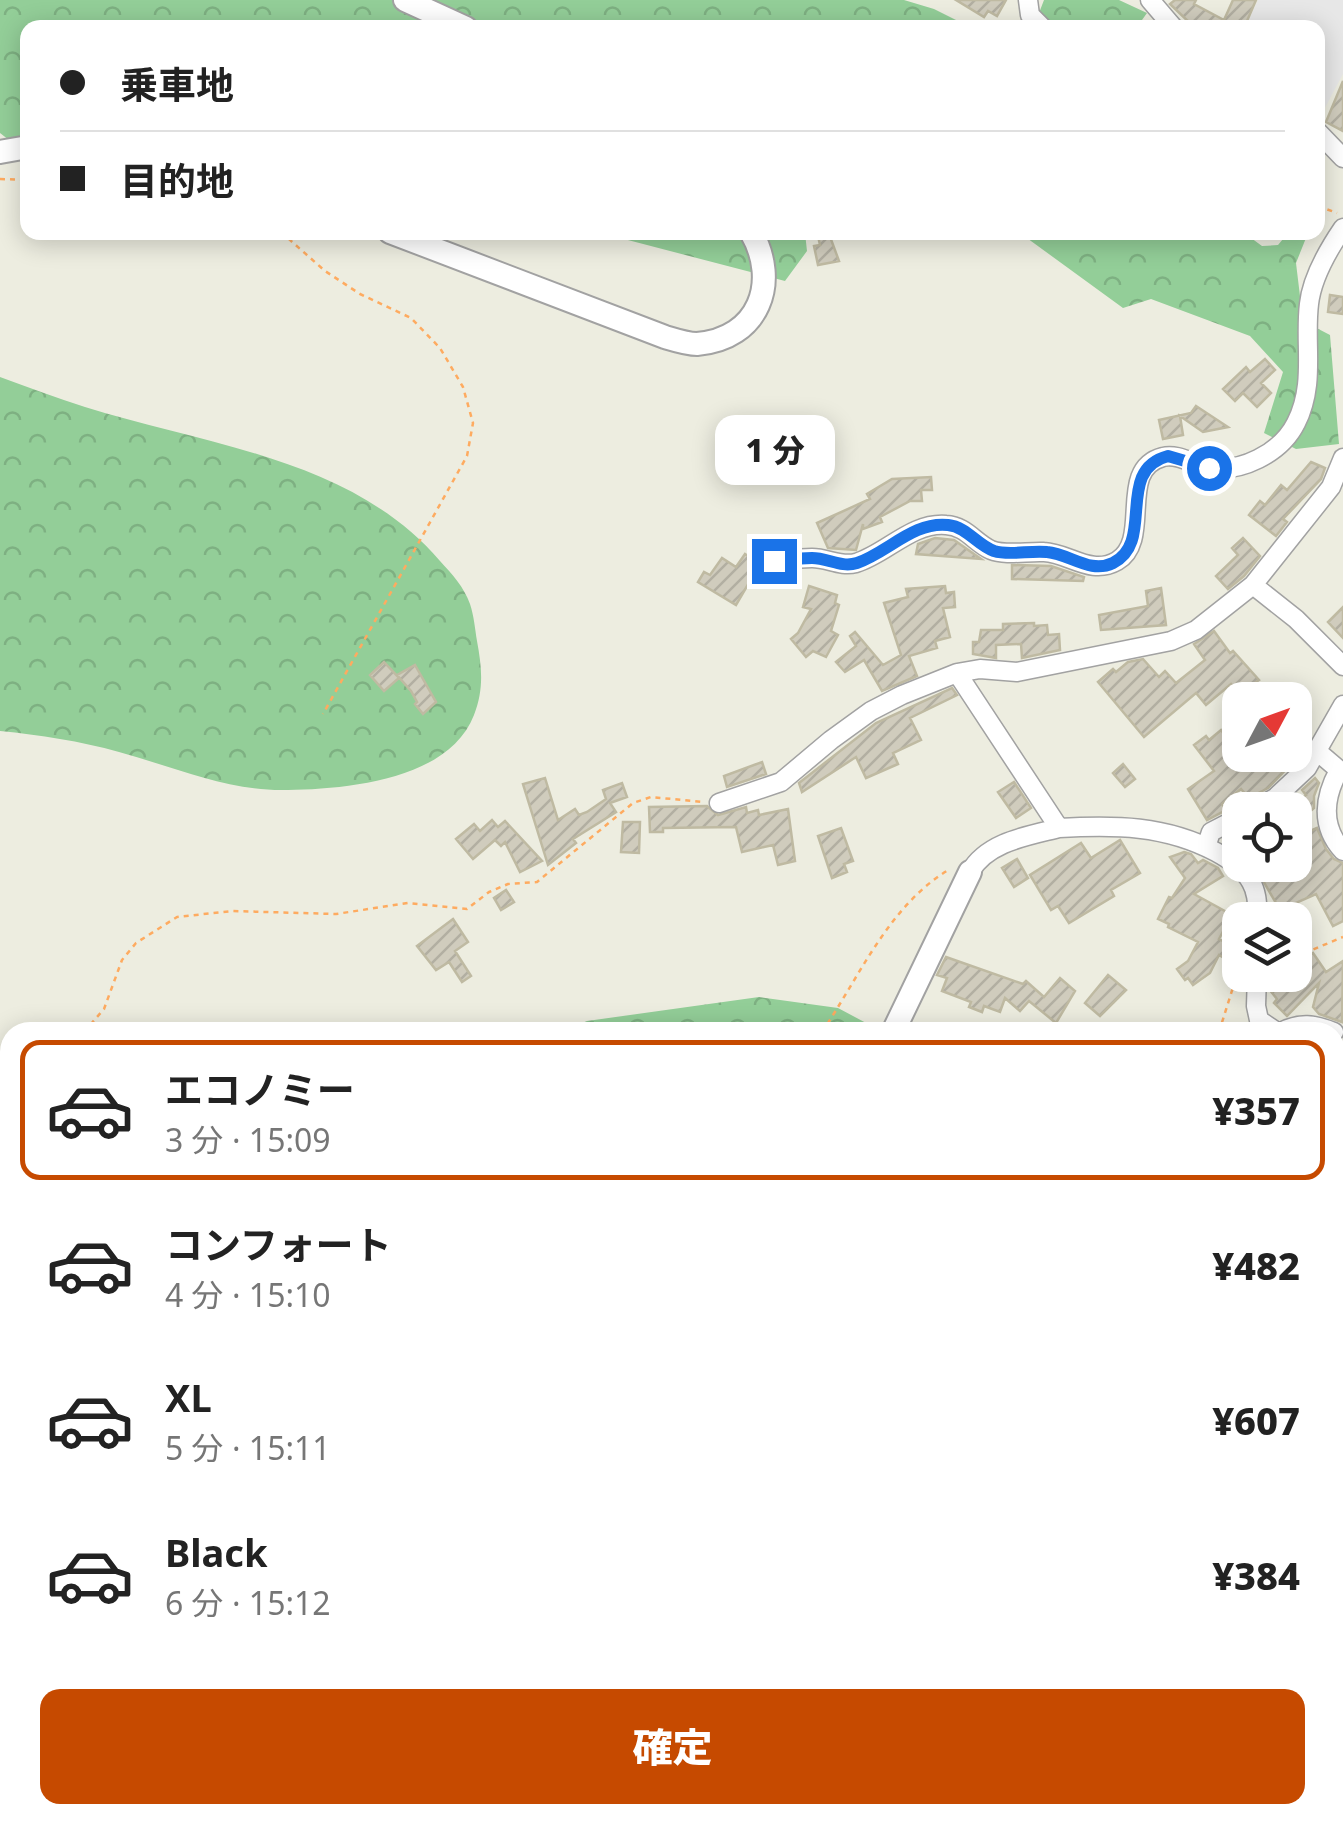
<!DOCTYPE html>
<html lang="ja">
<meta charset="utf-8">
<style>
:root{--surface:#fff;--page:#f2f2f2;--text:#222;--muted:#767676;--line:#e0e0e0;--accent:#c64a00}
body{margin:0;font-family:"Noto Sans","Noto Sans JP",sans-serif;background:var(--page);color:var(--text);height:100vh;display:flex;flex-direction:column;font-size:38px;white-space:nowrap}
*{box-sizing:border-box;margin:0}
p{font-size:32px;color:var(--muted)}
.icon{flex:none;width:55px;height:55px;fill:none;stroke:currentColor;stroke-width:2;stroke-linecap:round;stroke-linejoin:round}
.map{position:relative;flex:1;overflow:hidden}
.panel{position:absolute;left:0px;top:1022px;width:1345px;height:802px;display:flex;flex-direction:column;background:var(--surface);border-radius:30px 30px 0 0;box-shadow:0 5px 25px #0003}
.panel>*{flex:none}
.guide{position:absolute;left:20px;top:20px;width:1305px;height:220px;border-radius:20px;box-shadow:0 5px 25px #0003;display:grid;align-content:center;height:220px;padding:0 40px;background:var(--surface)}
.needle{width:65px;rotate:49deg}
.controls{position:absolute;left:1222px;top:682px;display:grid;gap:20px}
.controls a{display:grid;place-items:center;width:90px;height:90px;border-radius:20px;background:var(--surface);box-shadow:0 5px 25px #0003;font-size:50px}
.end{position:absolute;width:45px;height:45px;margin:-22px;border:12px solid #1a73e8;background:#fff;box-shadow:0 0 0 5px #fff}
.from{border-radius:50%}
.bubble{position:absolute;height:70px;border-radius:20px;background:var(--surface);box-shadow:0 5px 25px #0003;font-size:32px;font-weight:800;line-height:70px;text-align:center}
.guide b{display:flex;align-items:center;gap:35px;height:95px;font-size:38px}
.guide b+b{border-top:2px solid var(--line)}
.guide i{width:25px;height:25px;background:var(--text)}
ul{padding:18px 0 0;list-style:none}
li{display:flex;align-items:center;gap:30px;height:140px;margin:0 20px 15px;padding:0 20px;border:5px solid transparent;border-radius:20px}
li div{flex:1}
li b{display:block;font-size:38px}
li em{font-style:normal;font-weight:800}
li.selected{border-color:var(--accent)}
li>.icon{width:90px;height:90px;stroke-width:1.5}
.primary-button{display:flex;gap:20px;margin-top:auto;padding:20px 40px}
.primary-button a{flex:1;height:115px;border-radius:20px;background:var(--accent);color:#fff;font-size:40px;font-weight:800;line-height:115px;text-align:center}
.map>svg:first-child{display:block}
.forest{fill:url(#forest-crowns)}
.park{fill:url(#park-tufts)}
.parking{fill:#e7e7e7}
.building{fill:url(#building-hatch);stroke:#bfbaa2;stroke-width:2.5}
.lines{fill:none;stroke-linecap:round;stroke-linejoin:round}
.minor-casing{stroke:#a2a2a2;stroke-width:21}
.tertiary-casing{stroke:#a2a2a2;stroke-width:26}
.path{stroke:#feab60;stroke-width:2.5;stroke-dasharray:5 5;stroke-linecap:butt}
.minor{stroke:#fff;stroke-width:18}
.tertiary{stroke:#fff;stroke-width:22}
.route{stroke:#1a73e8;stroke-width:12}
</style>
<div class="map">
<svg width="1343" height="1823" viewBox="0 0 1343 1823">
<defs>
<pattern id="forest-crowns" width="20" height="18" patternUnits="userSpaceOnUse" patternTransform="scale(2.5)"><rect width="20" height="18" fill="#93ce98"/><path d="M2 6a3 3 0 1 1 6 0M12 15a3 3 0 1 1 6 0" fill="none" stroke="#7eb082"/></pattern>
<pattern id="park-tufts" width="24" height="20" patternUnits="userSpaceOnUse" patternTransform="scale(2.5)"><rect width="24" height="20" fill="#b9fbd7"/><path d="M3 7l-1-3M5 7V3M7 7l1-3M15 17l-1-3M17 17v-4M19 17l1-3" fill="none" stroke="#9ed7b8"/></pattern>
<pattern id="building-hatch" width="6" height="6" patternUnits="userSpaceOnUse" patternTransform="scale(2.5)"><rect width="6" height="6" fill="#d0ccbd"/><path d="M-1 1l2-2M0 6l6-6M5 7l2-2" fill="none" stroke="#b2afa2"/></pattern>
</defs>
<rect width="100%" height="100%" fill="#edede0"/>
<path class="forest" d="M0 0H904L934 9 970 27 28 28 27 154 0 133Z
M1044 0H1119L1147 13 1137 27 1061 28 1039 13Z
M601 233H805L807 251 785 281Z
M1020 233H1248L1247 235 1262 246 1278 245 1288 233H1308L1296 263 1303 321 1330 335 1339 444 1296 449 1264 433 1283 372 1250 336 1151 299 1123 308Z
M0 377C28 387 57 398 85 407 207 445 353 459 440 561 452 574 464 587 470 604 474 616 475 629 477 641 482 668 484 689 474 715 449 780 347 789 288 790 230 792 174 767 119 752 80 741 40 735 0 731Z
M759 997 838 1008 883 1032H561L587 1021Z
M10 1193V1815H449L452 1823H0V1201Z
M1335 1486 1343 1491V1823H822L824 1815H1335Z"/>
<path class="park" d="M0 1543 10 1551V1662L0 1672Z"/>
<path class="parking" d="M1258 0H1343V74L1320 117 1318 28 1245 27Z
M3 1473 10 1478V1537L0 1530Z"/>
<path class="building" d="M956 0H1006L997 16 988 11 984 17Z
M1175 0H1196L1194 4 1224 20 1233 0H1256L1244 28H1189L1191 24 1170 4Z
M1343 81V131L1326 122Z
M829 234 839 261 818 265 814 246 820 245 818 236Z
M1330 295 1343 297V314L1328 312Z
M1265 359 1275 370 1261 383 1271 393 1257 407 1243 393 1235 401 1223 389 1246 367 1250 372Z
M1196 406 1228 427 1203 432 1180 416 1183 435 1163 439 1159 420 1191 413Z
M1311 462 1325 468 1321 479 1283 519 1287 522 1276 536 1249 515 1260 501 1265 505 1281 485 1287 490Z
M931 477 932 490H921L922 501H910L880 517 882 522 863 529V524L856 550 828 548 817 523 870 499 867 494 892 479Z
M935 538 954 540 981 559 916 554 918 544Z
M1243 538 1260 556 1244 576 1228 589 1216 576 1238 555 1232 548Z
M745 554 760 564 736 605 698 582 704 572 710 575 722 558 736 567Z
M1012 565 1051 566 1084 577 1083 581 1012 579Z
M809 586 837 595 835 603 839 605 831 631 838 635 826 657 813 651 806 657 791 639 798 633 811 609 803 607Z
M945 586 946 593 954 592 955 607 943 608 950 637 935 641 937 648 909 656 917 676 882 691 864 660 845 672 836 662 856 646 850 636 855 632 883 665 901 655 884 603 908 597 906 589Z
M1161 588 1166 625 1101 630 1099 615 1148 606 1146 591Z
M1343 607V638L1328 622Z
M1034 623V626L1047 625 1048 635 1059 634 1060 650 1022 658 1021 644 996 645V658L973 654V642H979L981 630H1003V624Z
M1214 631 1230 653 1233 651 1259 680 1253 684 1266 700H1245L1231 684 1206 705 1196 693 1144 737 1098 682 1113 669 1116 672 1128 662 1143 659 1159 677 1165 671 1176 683 1205 660 1194 644Z
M384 662 399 678 384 691 370 675Z
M415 665 436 702 423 714 415 704 417 702 411 691 397 675Z
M952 688 957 695 910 718 921 740 893 753 898 764 866 778 856 757 802 792 799 783 876 723Z
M1221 730 1240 755H1300L1268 788 1249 798 1241 789 1222 804 1226 810 1207 820 1188 789 1214 771 1194 745 1206 736 1209 740Z
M762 762 766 774 727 787 724 776Z
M1123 764 1135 779 1125 787 1113 773Z
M545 778 558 820 575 809 579 815 587 812 606 799 603 790 622 783 627 797 610 803 616 812 573 839 576 843 548 865 523 784Z
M1315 778 1319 783 1314 796V808L1295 825V802L1306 795 1302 790Z
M1014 782 1031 808 1016 818 998 792Z
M707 806 718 815 746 807 747 813 758 810 759 815 788 809 795 861 778 865 773 845 742 852 736 827 663 828V832H650L649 807Z
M492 820 498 827 505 821 542 861 520 872 505 842 501 846 495 840 473 859 456 839 474 824 480 831Z
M623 822H640L639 853 621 852Z
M841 828 853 861 844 864 847 872 832 878 818 836Z
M1317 828 1326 849 1334 859 1343 863V921L1333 926 1316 894 1280 910 1254 865H1295V847L1302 842 1298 836Z
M1120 840 1140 873 1111 890 1114 896 1069 923 1058 906 1051 910 1030 875 1081 843 1091 858Z
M1184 852 1191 854 1198 863 1203 860 1218 868 1223 876 1194 894 1232 915 1219 939 1230 945 1224 958 1219 955 1210 973 1193 985 1188 978 1185 980 1177 969 1188 961 1198 942 1168 927 1169 924 1158 919 1169 897 1172 898 1185 878 1170 857Z
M1017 859 1028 878 1014 887 1002 868Z
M506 890 514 902 501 910 494 898Z
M453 919 468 942 455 951 471 976 462 982 449 962 436 970 417 946Z
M1313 953 1326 972 1343 961 1342 1022 1319 1014 1313 1007 1319 983 1287 1016 1274 1003 1277 999 1269 989V977L1295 975V965Z
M946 957 1023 984 1026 981 1044 997 1060 978 1075 991 1056 1023 1029 1001 1020 1011 1005 998 1000 1012 984 1006 982 1012 969 1007 971 1002 942 991 947 978 937 975Z
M1108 975 1126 990 1100 1016 1085 1003Z"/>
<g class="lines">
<defs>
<path id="minor" d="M1028 0 1030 15 1043 28
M1150 0 1174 28
M1318 132 1343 158
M774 561C786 560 799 558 812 558 828 558 840 567 856 563 886 554 912 522 946 525 966 526 975 543 991 550 1006 556 1028 551 1044 552 1069 553 1091 576 1117 561 1153 540 1116 469 1163 457 1177 453 1193 464 1207 467 1240 474 1281 453 1296 423 1316 384 1304 344 1309 304 1312 277 1328 250 1343 228
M1253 585 1296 619 1343 666
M957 673 1059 828C1115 825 1165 825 1216 852 1229 859 1244 869 1251 882 1258 894 1257 907 1258 920
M1318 752 1339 770C1324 797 1320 826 1343 851
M719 803 781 782 831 740 871 711 902 695 957 673 980 669 1017 672 1171 641 1196 630 1253 585 1331 487 1343 458
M1253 810 1275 798 1307 768 1343 705
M1206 847 1211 832 1240 817
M970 872C987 842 1027 836 1059 828
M1257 975 1256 1006 1259 1020 1277 1032
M1281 1032C1300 1022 1314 1024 1334 1032
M0 1394 10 1395
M0 1807 13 1823
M420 1815 428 1823
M795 1815 798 1823
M115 1823 121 1815"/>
<path id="tertiary" d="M405 0 466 28
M0 152 28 147
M390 232 665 337C675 340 687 344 697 344 759 339 780 282 751 232
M893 1032 970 872
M0 1538 10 1546
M379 1815 386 1823"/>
</defs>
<use href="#minor" class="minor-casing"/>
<use href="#tertiary" class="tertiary-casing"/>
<path class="path" d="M0 179 28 180
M1318 206 1337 213
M281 232 325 271 360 294 411 318 440 348 463 387 473 423 467 456 323 714
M1295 957 1343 937
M84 1032 104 1009 122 960 136 943 177 917 232 911 336 914 408 903 467 909 489 892 508 884 537 882 633 803 651 797 703 802
M822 1032C860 976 889 905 950 869
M1219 1032 1240 965
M0 1152 10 1139"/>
<use href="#minor" class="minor"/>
<use href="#tertiary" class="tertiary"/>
</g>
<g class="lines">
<path class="route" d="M774 561C786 560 799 558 812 558 828 558 841 568 857 563 887 553 914 521 948 525 967 527 977 545 994 551 1010 556 1030 550 1047 552 1070 554 1090 574 1113 563 1156 542 1114 470 1168 456L1209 468"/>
</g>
</svg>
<div class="controls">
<a><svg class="needle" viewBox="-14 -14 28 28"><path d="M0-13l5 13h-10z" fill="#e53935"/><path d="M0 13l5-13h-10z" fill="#767676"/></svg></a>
<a><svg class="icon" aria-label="locate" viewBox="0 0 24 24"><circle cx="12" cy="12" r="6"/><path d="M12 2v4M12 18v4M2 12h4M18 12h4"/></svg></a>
<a><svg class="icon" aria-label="layers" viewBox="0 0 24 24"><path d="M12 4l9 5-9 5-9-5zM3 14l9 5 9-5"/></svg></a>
</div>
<i class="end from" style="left:1209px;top:468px"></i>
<i class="end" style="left:774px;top:561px"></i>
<div class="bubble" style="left:715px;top:415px;width:120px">1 分</div>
<div class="guide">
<b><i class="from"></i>乗車地</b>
<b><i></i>目的地</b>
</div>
<section class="panel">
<ul>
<li class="selected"><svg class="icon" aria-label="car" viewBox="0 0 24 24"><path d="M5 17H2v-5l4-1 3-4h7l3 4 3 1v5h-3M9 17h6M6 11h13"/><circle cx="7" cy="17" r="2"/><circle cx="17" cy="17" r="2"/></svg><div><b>エコノミー</b><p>3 分 · 15:09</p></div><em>¥357</em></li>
<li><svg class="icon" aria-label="car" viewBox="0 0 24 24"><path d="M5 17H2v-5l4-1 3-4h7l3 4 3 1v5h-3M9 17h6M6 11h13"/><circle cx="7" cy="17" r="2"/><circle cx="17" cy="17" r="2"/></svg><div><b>コンフォート</b><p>4 分 · 15:10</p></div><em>¥482</em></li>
<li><svg class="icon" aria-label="car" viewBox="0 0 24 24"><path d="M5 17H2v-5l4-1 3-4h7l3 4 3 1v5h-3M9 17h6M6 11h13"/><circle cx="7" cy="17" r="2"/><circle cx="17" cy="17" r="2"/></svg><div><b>XL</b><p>5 分 · 15:11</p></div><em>¥607</em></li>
<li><svg class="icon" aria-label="car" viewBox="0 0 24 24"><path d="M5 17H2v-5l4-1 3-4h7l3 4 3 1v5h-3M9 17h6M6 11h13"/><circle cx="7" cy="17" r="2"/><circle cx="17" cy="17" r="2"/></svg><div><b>Black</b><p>6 分 · 15:12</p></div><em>¥384</em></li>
</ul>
<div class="primary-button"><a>確定</a></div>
</section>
</div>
